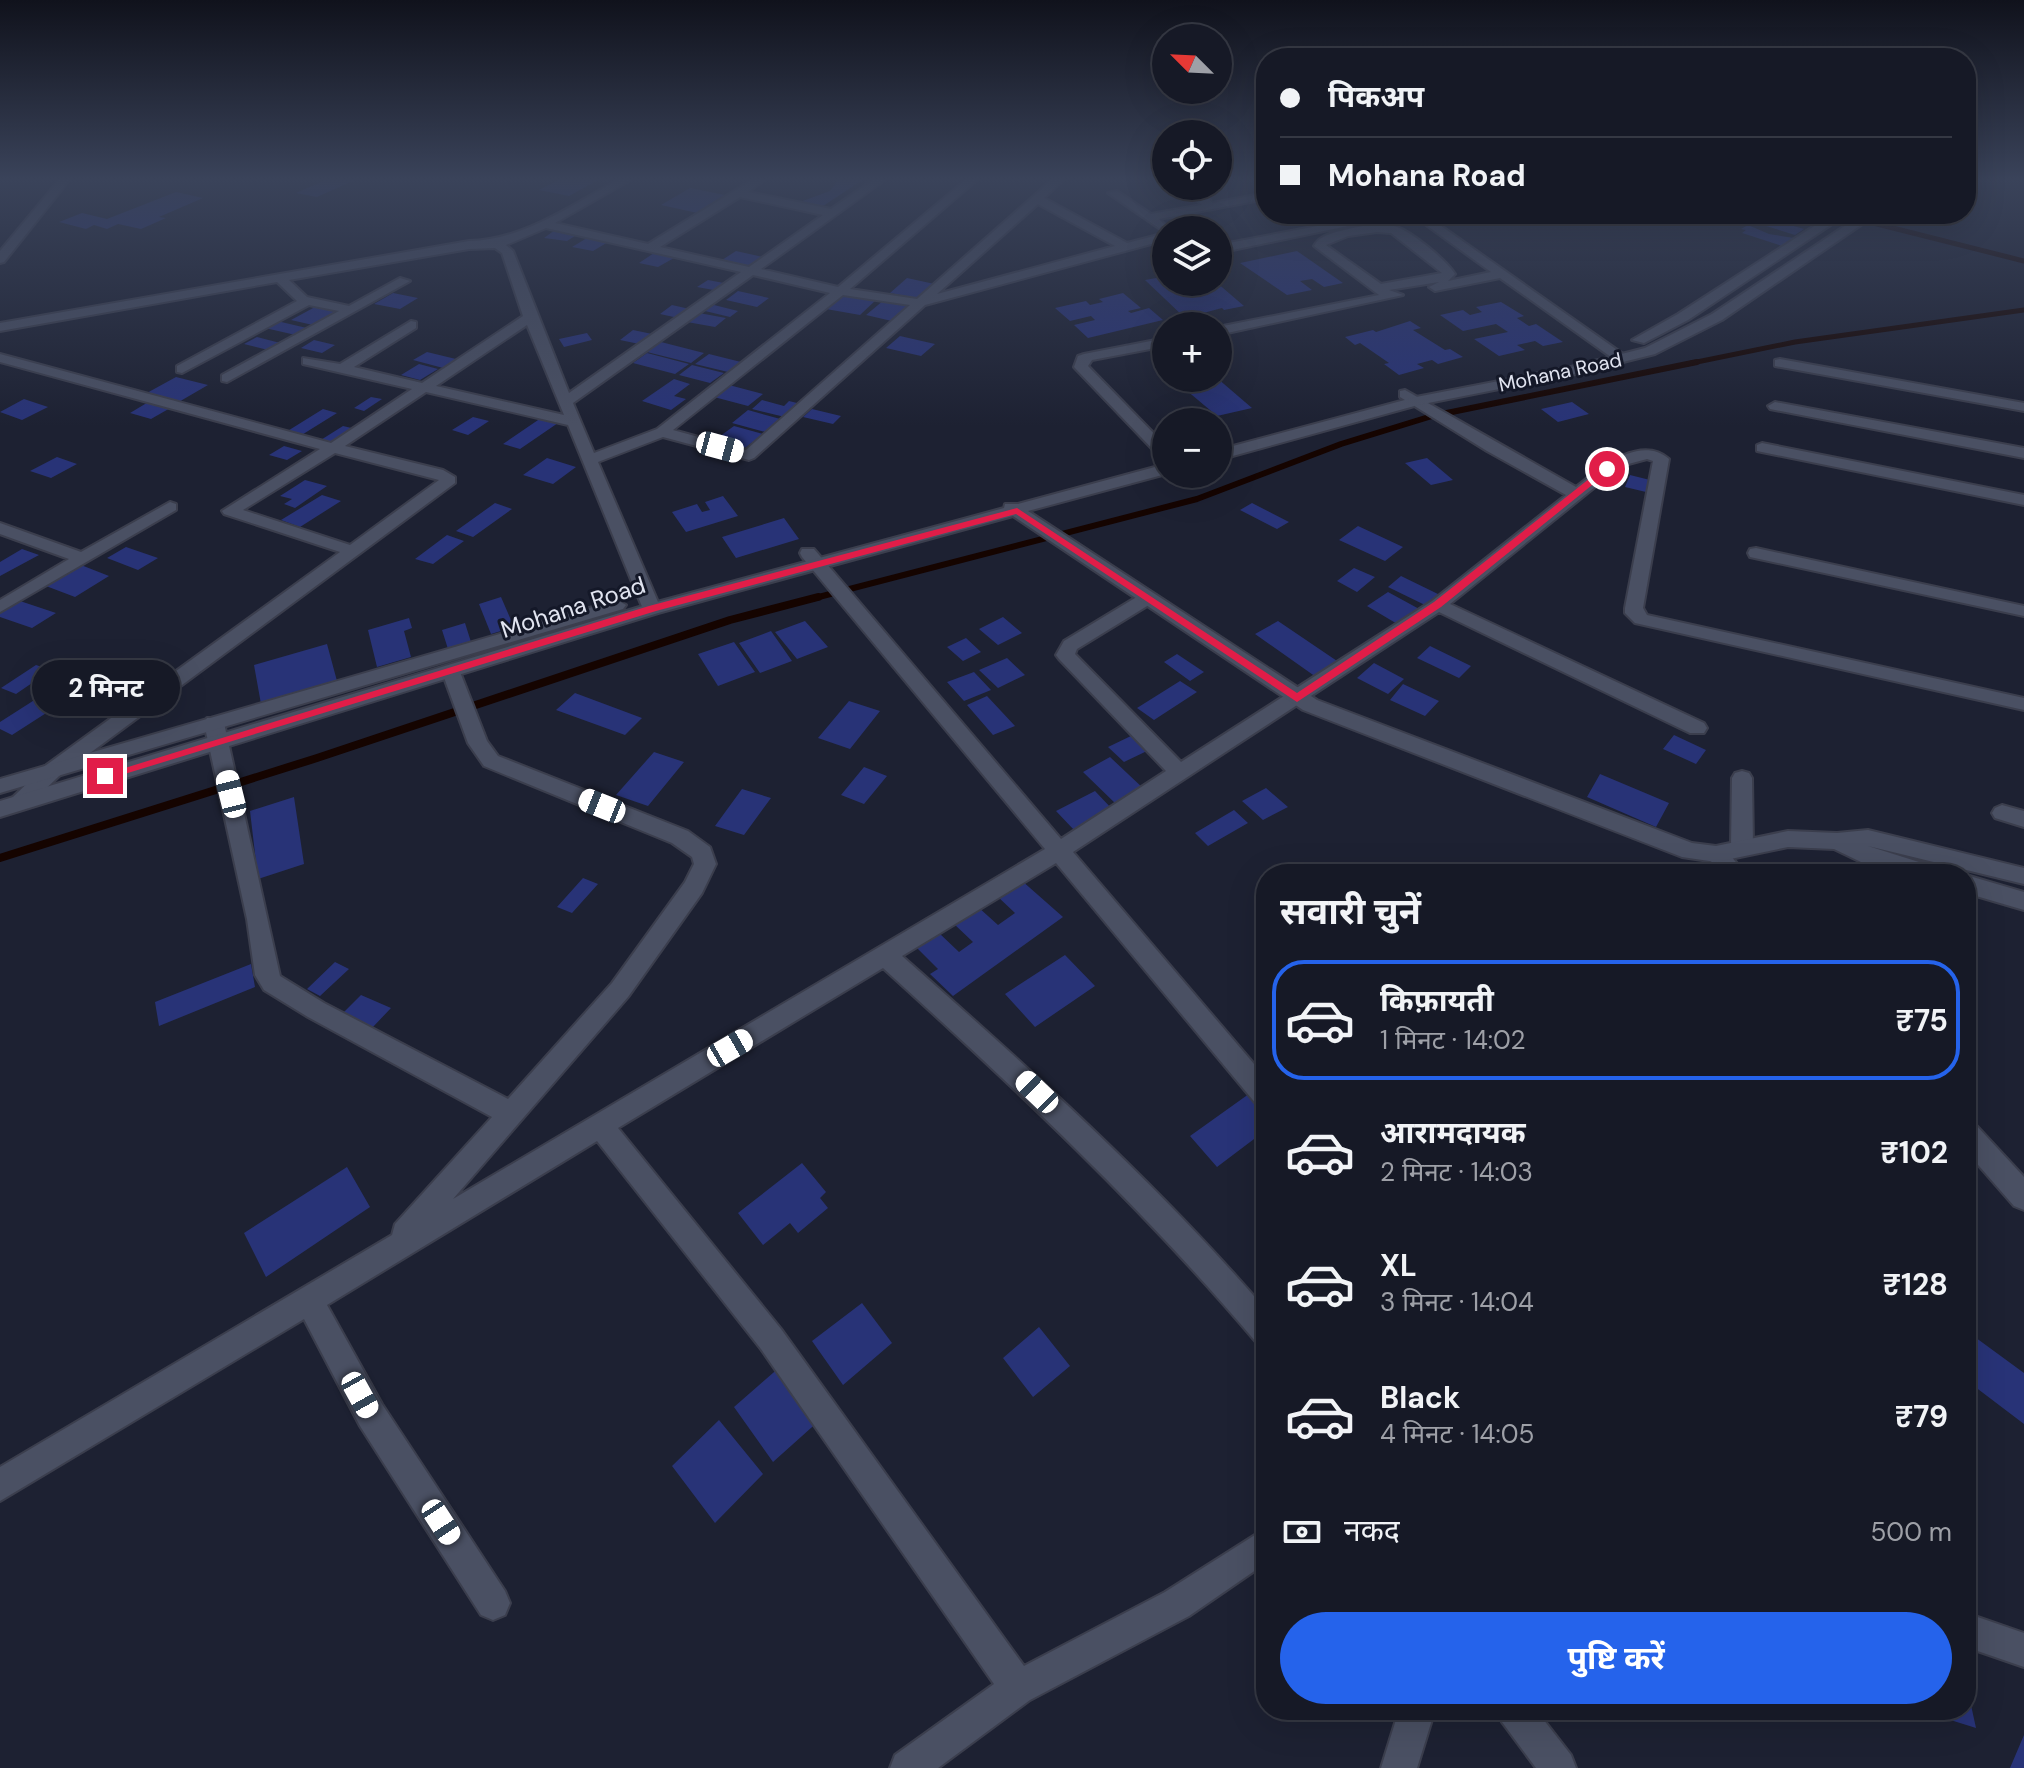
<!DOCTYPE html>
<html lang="hi">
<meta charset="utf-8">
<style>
:root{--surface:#161926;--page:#232632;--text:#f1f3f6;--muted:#9ea0a7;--line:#353843;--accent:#2563eb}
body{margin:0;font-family:"DM Sans","Noto Sans Devanagari",sans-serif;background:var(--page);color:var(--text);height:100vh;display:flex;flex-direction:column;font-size:30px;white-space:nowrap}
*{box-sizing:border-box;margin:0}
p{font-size:26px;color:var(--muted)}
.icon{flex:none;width:44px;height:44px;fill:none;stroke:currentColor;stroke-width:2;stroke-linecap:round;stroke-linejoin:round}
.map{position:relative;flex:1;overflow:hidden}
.drawer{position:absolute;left:1256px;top:864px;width:720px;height:856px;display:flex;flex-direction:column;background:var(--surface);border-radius:32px;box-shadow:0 8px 32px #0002,0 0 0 2px var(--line)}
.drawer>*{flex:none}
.banner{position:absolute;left:1256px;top:48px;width:720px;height:176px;border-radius:32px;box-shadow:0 8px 32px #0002,0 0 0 2px var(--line);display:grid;align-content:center;height:176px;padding:0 24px;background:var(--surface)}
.needle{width:52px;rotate:294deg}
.controls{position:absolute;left:1152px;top:24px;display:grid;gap:16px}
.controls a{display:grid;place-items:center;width:80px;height:80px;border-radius:50%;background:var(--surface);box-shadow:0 8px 32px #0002,0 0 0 2px var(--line);font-size:40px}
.end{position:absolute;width:36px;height:36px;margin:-18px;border:10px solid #e11d48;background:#fff;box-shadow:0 0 0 4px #fff}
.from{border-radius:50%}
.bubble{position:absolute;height:56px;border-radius:28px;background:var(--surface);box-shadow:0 8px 32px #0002,0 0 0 2px var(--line);font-size:26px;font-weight:700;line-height:56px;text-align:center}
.car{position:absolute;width:24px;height:48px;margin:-24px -12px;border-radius:10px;box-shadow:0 0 6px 2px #0007;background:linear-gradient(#fff 24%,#345 0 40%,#fff 0 76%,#345 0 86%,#fff 0)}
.banner b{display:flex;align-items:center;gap:28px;height:76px;font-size:30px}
.banner b+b{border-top:2px solid var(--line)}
.banner i{width:20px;height:20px;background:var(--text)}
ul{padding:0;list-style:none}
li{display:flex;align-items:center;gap:24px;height:120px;margin:0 16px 12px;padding:0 8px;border:4px solid transparent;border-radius:32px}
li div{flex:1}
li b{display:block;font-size:30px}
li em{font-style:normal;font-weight:700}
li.current{border-color:var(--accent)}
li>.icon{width:72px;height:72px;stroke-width:1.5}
h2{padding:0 24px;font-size:36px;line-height:96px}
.pay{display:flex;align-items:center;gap:20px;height:88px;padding:0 24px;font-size:30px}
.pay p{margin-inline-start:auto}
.action{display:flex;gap:16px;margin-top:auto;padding:16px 24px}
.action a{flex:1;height:92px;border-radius:48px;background:var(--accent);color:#fff;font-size:32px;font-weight:700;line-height:92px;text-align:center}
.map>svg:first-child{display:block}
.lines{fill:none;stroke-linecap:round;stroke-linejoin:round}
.stream-far2{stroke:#150400;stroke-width:5}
.stream-far1{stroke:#150400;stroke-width:6}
.stream{stroke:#150400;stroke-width:8}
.building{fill:#283377}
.minor-casing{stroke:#3b3e4d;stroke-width:4}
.tertiary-casing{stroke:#3b3e4d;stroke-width:4}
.minor{fill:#4a5063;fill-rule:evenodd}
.tertiary{fill:#4a5063;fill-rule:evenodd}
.route{fill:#e11d48}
.labels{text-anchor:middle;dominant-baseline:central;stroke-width:6;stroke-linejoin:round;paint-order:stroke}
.far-street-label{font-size:20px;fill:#e1e4f0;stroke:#141828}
.street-label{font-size:24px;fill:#e1e4f0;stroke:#141828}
</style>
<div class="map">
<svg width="2024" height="1768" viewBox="0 0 2024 1768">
<rect width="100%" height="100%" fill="#1d2132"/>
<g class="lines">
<path class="stream-far2" d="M1873 223 2024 261
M1687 364 1795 342 2024 310"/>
<path class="stream-far1" d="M811 599 1197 499 1341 444 1432 416 1697 362"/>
<path class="stream" d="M0 858 317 758 730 620 818 597"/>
</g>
<path class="building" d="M328 179H357L317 197 296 193Z
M560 179 581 180 600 179 569 196 539 190Z
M839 179H864L820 208 800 202 830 191Z
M690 188 730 196 702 214 661 205Z
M176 192 203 198 159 217 166 218 141 229 118 224 107 229 94 225 86 229 59 222 82 213 107 219Z
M1759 216 1804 229 1795 235 1750 221Z
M1748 225 1769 234 1794 238 1782 246 1742 233 1746 230 1741 229Z
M555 230 578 234 567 241 544 238Z
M587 238 608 242 593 251 572 247Z
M736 251 763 257 750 266 722 260Z
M1297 251 1343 283 1324 287 1312 279 1300 281 1312 290 1287 295 1240 263Z
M654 253 674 258 658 267 639 263Z
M1162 277 1166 282H1216L1244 306 1224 310 1222 308 1185 318 1145 280Z
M907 278 939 285 922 299 890 293Z
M708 280 729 284 719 291 697 287Z
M738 291 769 298 757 307 726 300Z
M393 293 418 298 400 309 374 304Z
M844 293 877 299 860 315 826 309Z
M1123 293 1141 308 1128 311 1131 313 1149 308 1163 320 1088 338 1074 325 1095 320 1091 316 1070 321 1055 308 1086 301 1090 305 1103 302 1099 299Z
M884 300 914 306 896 322 866 315Z
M1501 302 1524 316 1517 318 1529 326 1536 324 1563 342 1543 346 1535 341 1517 345 1525 350 1499 356 1474 339 1508 332 1496 324 1463 331 1440 315 1463 310 1470 315 1482 312 1476 307Z
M672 305 694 310 683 319 660 314Z
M714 305 738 311 730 317 705 311Z
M315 307 340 313 317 326 291 320Z
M699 313 726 318 715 327 687 322Z
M277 321 311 329 300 336 265 328Z
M1410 321 1421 328 1413 330 1445 350 1450 349 1463 357 1438 364 1432 360 1417 364 1424 368 1399 375 1384 364 1389 363 1360 343 1355 345 1345 337 1373 330 1376 332Z
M633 330 657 335 644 345 620 340Z
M587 333 592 340 564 347 559 339Z
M900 336 935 344 921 356 886 348Z
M257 337 284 344 272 351 244 344Z
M314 340 335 345 322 353 301 348Z
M661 342 704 353 691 363 647 352Z
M427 352 460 360 447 369 413 360Z
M647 353 689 364 675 374 633 363Z
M709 354 741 362 728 372 695 364Z
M419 364 438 369 420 380 401 375Z
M692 365 724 373 710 383 679 375Z
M176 377 208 385 177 403 145 394Z
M1179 378H1217L1252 408 1217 416 1173 379Z
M674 379 690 384 674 396 686 399 671 410 642 401Z
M729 385 763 394 748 406 714 397Z
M371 397 382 399 364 411 354 408Z
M24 399 48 407 22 420 0 412Z
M762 400 784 406 789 401 805 405 789 418 752 409Z
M150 401 172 407 151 419 130 413Z
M1572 402 1589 414 1558 422 1541 409Z
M323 409 337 413 300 436 286 432Z
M812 409 841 416 833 424 803 417Z
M748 410 784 420 769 433 732 423Z
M473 417 489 421 468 435 452 430Z
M541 418 558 423 520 449 503 444Z
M343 426 360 430 333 448 316 443Z
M734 426 763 434 745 448 716 439Z
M284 446 302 451 287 460 269 455Z
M57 457 77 464 51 478 30 471Z
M547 458 576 467 553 484 523 475Z
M1427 458 1453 480 1431 485 1405 463Z
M1630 475 1650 480 1646 492 1625 487Z
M305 480 327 486 295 508 284 504 292 499 280 496Z
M322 495 341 501 300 527 281 520Z
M723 496 738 516 686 532 672 512 697 504 702 512 710 510 705 502Z
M495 503 512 509 473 537 456 531Z
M1252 503 1289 522 1277 529 1240 510Z
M784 518 799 539 736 558 722 537Z
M1358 526 1403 547 1385 561 1339 540Z
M447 535 464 541 433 564 415 559Z
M126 547 158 558 138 570 107 558Z
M22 549 39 555 0 576V562Z
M81 565 109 576 75 597 46 586Z
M1354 568 1375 577 1357 592 1337 581Z
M1401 576 1440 595 1427 606 1388 587Z
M1388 592 1421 610 1399 625 1367 606Z
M501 597 514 627 491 634 479 604Z
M20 601 56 613 32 628 0 617V613Z
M1003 617 1022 633 998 645 979 629Z
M409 618 412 628 404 631 411 657 377 667 368 630Z
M805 621 828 647 797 659 775 632Z
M1278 621 1340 663 1316 677 1255 634Z
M465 623 471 642 448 649 442 630Z
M771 631 792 661 760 673 739 643Z
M966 638 981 652 963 661 947 647Z
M734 642 755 672 718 686 698 654Z
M327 644 337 681 261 704 254 665Z
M1430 646 1471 666 1459 678 1417 658Z
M1177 654 1204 672 1190 681 1164 662Z
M1007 658 1025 675 998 688 979 670Z
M1374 663 1404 679 1388 694 1357 678Z
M36 665 51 670 16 694 1 688Z
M974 672 991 690 964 701 947 682Z
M1180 681 1197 692 1154 720 1137 708Z
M1403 684 1439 701 1425 716 1390 700Z
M575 693 642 718 625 735 556 710Z
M987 696 1015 726 993 735 967 705Z
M36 699 54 708 12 735 0 729V722Z
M849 701 880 711 850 749 818 738Z
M1133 735 1149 750 1124 762 1108 747Z
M1674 735 1706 750 1696 764 1663 749Z
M654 752 684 762 648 806 616 795Z
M1110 757 1145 790 1117 805 1083 772Z
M864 767 887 776 864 804 841 795Z
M1600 774 1669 803 1656 827 1587 797Z
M1266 788 1288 807 1263 820 1242 801Z
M742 789 771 798 744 835 715 826Z
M1095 791 1113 810 1074 830 1056 811Z
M294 797 304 864 258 879 250 811Z
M1234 810 1248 823 1208 846 1195 833Z
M583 878 598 884 572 913 557 907Z
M1021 880 1063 917 953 996 930 974 938 969 917 948 939 933 959 952 973 942 953 923 978 907 998 925 1015 913 997 896Z
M1065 955 1095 986 1035 1027 1005 994Z
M335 962 349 969 320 996 307 989Z
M251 964 255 987 159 1026 155 1002Z
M361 995 391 1008 372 1028 343 1013Z
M1253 1091 1266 1105V1130L1217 1167 1190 1136Z
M802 1163 826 1192 820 1198 828 1208 798 1233 790 1223 763 1245 738 1213Z
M347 1167 370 1207 266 1277 244 1233Z
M862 1303 892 1343 843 1385 812 1341Z
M1039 1327 1070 1366 1033 1397 1003 1358Z
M1968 1332 2024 1373V1424L1966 1380Z
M781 1366 821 1419 773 1462 734 1407Z
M719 1420 763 1474 715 1523 672 1466Z
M1966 1682 1976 1728 1928 1713V1710H1966Z
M2024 1735V1768H2010Z"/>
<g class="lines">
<defs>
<path id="minor" d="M60 179H70L4 262 0 263V251Z
M620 179H632L555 223 648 244 754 179H766L748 192 831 209 875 179H886L761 269 838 287 967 179H978L850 289 917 299 1053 179H1064L1044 198 1127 243 1166 233V240L925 305 754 458 749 460 663 437 598 462 661 609 652 614 643 609 568 425 426 392 345 446 443 470 455 477V483L59 776 26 808H12L9 803 12 798 45 766 340 552 224 514 222 511 320 449 0 362V354L331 443 412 389 303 364V358L340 364 411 321 416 322V328L354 367 422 383 523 316 502 253 495 248 469 249 289 280 307 297 349 306 400 278 410 281 227 382 222 381V375L339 311 309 305 182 373 177 372V366L297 301 277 282 0 331V323L469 241C524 240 573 204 620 179ZM740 197 823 215 749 267 660 247ZM1038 204 1115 246 937 294ZM546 228 741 272 569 393 513 251 506 245ZM753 275 830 293 657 429 594 453 573 403ZM843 295 910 305 746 450 673 430ZM527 325 564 415 436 386ZM335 453 439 480 350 545 243 510Z
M1183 186H1194L1213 203 1266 193V199L1159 219 1165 225 1159 228 1108 193 1117 191 1151 214 1202 205Z
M1381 214H1405L1218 253V245Z
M1411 214H1424L1630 359 1618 362 1500 278 1435 291 1429 287 1439 282 1389 290 1403 295 1218 335V327L1379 295 1314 246C1319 236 1330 234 1340 231 1357 227 1380 221 1397 227 1413 233 1445 259 1455 274L1448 281 1491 272ZM1377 232 1391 233 1442 273 1381 284 1326 245 1348 236Z
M1797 214H1817L1837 221 1831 224Z
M1166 338V346L1092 360 1088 366 1166 446V460L1161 458 1074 367 1078 356 1084 354Z
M1780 359 2024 403V411L1775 366V360Z
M1405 390 1576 487C1599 469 1640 434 1669 459L1643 608 1647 615 2024 698V710L1635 623 1625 613V608L1653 461 1647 459 1621 466 1450 604 1704 723 1707 728 1704 733H1690L1439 612 1073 852 1266 1078V1108L1257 1105 1056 863 902 956C1029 1068 1155 1181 1266 1310V1347L1256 1342C1142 1207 1014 1087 883 968L618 1128 781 1329 1024 1666 1165 1592 1266 1528V1563L1189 1616 1030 1700 938 1768H890L895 1755 994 1684 761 1349 597 1141 327 1305 382 1404 505 1591 510 1603 505 1615 493 1620 481 1615 360 1426 304 1319 0 1501V1467L392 1235 395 1224 492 1117 308 1017 264 990 255 975 247 919 204 723 207 718H221L224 723 280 976 324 1003 508 1099 612 983 685 882 694 864 692 857 672 843 484 766 468 743 442 672 444 668 451 666 460 672 487 741 498 756 688 831 710 847 716 864 702 893 628 997 453 1199 1045 849 802 557 800 553 802 549H814L1061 839 1166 771 1059 659 1056 655 1064 641 1140 595H1152L1155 599 1152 603 1077 649 1075 654 1181 762 1432 601 1566 495 1487 451 1400 397V391Z
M1775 402 2024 448V458L1770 409 1768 406Z
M1762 443 2024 495V505L1757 451V445Z
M170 502 176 504V510L0 612V600L69 559 0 534V523L81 552Z
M1756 548 2024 606V616L1750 557 1748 553 1750 549Z
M1742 771 1749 773 1752 778 1753 846 1750 852H1734L1731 846 1732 778 1735 773Z
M2002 805 2024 811V827L1995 818 1992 813 1995 808Z
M1716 846 1724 848 1746 874H1722L1705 854 1708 848Z
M1966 1120 1975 1124 2024 1177V1210L2014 1206 1966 1151Z
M1966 1613 2024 1633V1667L1966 1647Z
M1399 1710H1435L1417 1768H1381Z
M1496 1710H1536L1571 1755 1576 1768H1536L1502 1722Z"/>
<path id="tertiary" d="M1833 214H1847L1688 320 1644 343 1632 340 1678 314Z
M1863 214H1877L1722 320 1655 354 1571 375 1418 405 1218 460V450L1416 397 1571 367 1645 348 1712 314Z
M1166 464V474L1028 511 1317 700 1692 843 1716 846 1788 831 1837 833 1868 830 2024 868V884L1868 846 1938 868 1941 874H1902L1861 862 1834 849 1788 847 1716 862 1682 857 1303 710 1013 516 658 613 0 817V801L646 605 1004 508 1005 504H1018Z
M617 600 626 605 623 609 0 793V779Z
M1966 875 2024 892V910L1966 893Z"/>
</defs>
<use href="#minor" class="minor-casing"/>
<use href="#tertiary" class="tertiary-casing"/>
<use href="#minor" class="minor"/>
<use href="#tertiary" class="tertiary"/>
</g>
<linearGradient id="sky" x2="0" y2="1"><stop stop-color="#10121c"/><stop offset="0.42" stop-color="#3a435a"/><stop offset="1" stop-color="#3a435a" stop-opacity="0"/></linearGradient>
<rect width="2024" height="426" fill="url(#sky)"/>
<path class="route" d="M1604 467 1612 469 1441 607 1297 702 1016 514 656 611 105 780 99 776 649 606 1017 508 1297 693 1434 602Z"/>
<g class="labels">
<g class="far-street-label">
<text transform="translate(1560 372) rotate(-12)">Mohana Road</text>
</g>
<g class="street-label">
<text transform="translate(573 607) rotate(-18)">Mohana Road</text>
</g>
</g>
</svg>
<div class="controls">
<a><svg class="needle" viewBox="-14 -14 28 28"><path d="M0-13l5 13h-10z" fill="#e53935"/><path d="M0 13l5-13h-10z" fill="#9ea0a7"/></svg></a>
<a><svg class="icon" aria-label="locate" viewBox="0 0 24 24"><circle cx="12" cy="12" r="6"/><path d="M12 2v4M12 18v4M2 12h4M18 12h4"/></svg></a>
<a><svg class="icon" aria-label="layers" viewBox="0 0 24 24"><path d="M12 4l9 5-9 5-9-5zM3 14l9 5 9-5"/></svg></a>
<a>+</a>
<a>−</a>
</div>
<i class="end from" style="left:1607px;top:469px"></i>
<i class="end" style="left:105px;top:776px"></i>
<div class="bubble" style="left:32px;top:660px;width:148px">2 मिनट</div>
<i class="car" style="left:720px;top:447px;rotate:105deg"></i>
<i class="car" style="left:231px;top:794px;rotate:346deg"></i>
<i class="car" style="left:602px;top:806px;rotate:292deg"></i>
<i class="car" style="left:730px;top:1048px;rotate:60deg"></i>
<i class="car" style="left:1037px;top:1092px;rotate:314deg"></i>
<i class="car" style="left:360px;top:1395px;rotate:151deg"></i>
<i class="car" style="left:441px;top:1522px;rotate:147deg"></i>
<div class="banner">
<b><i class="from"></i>पिकअप</b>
<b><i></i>Mohana Road</b>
</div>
<section class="drawer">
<h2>सवारी चुनें</h2>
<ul>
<li class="current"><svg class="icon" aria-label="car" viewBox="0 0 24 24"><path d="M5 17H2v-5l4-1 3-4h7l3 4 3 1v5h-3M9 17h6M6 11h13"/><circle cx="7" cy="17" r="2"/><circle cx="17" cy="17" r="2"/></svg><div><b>किफ़ायती</b><p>1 मिनट · 14:02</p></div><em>₹75</em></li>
<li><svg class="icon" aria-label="car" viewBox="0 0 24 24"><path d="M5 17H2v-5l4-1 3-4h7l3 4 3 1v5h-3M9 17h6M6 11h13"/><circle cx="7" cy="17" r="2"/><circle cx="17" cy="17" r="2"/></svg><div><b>आरामदायक</b><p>2 मिनट · 14:03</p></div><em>₹102</em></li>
<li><svg class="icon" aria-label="car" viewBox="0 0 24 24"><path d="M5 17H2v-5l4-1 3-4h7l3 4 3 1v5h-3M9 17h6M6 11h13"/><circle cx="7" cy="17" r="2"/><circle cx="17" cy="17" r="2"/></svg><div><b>XL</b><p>3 मिनट · 14:04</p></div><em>₹128</em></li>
<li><svg class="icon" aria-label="car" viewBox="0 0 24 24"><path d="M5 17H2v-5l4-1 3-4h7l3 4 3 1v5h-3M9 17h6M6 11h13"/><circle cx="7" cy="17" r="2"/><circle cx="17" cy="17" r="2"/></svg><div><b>Black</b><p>4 मिनट · 14:05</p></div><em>₹79</em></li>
</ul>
<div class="pay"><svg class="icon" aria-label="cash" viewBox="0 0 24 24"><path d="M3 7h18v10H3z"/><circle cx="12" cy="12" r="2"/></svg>नकद<p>500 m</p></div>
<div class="action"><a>पुष्टि करें</a></div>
</section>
</div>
